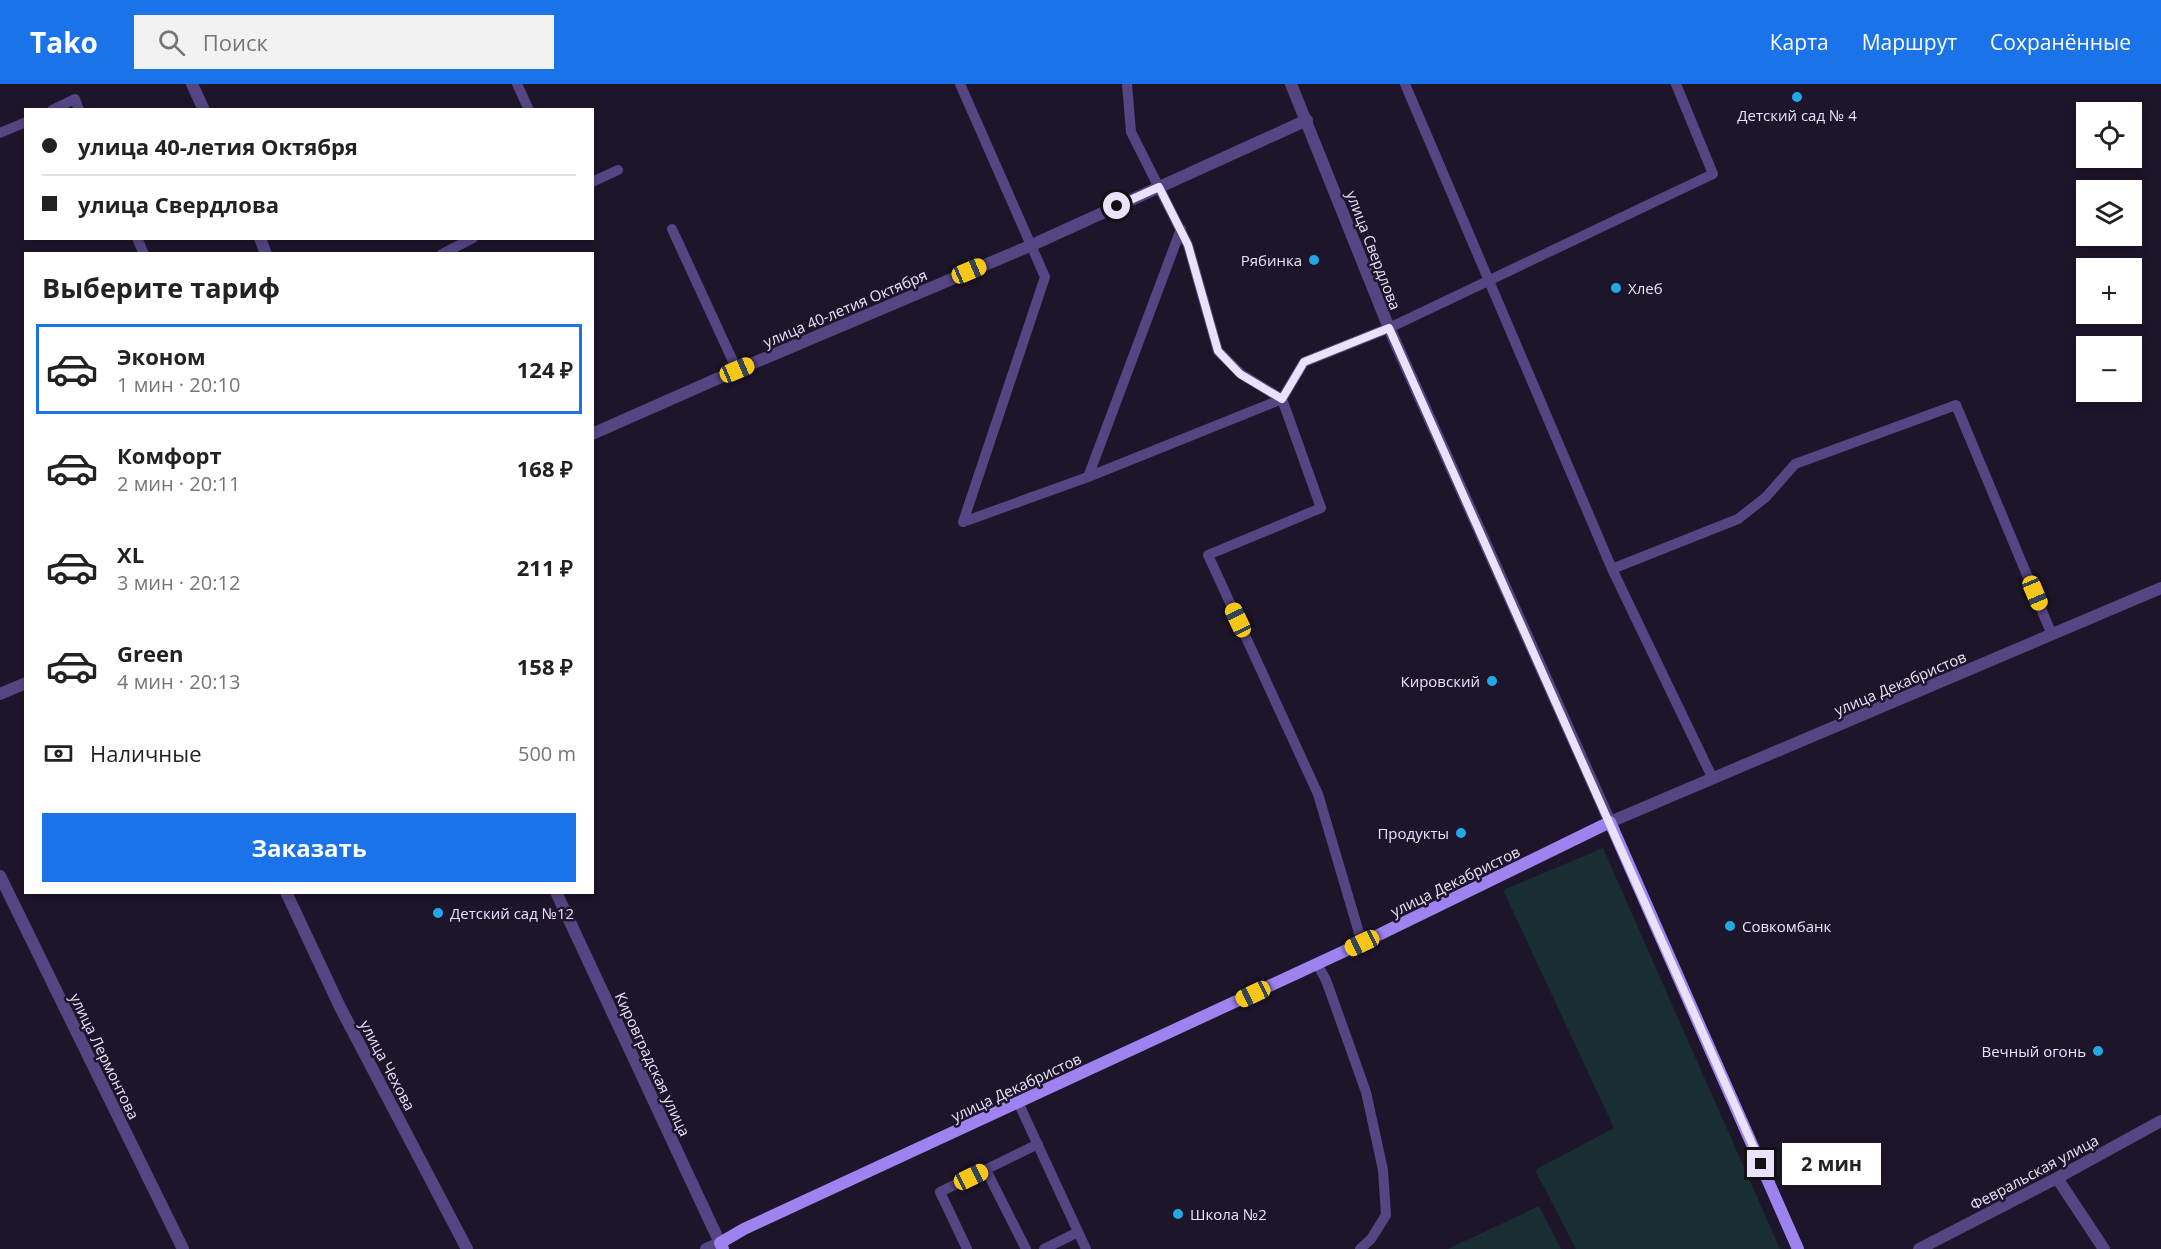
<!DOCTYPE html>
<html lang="ru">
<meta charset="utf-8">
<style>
:root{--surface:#fff;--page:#f2f2f2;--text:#222;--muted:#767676;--line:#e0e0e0;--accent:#1a73e8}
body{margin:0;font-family:"Open Sans",sans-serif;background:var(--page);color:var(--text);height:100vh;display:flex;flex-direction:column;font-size:22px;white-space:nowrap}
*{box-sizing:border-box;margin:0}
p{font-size:20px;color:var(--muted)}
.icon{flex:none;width:33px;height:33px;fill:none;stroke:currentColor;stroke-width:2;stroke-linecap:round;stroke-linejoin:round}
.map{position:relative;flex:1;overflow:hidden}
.details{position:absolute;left:24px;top:168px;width:570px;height:642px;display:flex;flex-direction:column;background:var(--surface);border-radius:0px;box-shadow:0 3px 9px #0003}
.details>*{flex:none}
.top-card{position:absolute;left:24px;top:24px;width:570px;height:132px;border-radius:0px;box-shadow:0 3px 9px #0003;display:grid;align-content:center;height:132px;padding:0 18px;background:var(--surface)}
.tools{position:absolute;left:2076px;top:18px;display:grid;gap:12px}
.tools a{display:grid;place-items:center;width:66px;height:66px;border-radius:0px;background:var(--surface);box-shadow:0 3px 9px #0003;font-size:30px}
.end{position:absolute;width:27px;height:27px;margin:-14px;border:8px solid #eae1fb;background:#111;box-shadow:0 0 0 3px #111}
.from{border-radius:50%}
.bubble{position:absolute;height:42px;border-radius:0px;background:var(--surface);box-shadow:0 3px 9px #0003;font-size:20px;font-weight:700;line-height:42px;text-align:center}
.car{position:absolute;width:18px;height:36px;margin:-18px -9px;border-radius:8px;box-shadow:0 0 4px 2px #0007;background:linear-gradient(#f5c518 24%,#345 0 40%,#f5c518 0 76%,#345 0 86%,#f5c518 0)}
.top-card b{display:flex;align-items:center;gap:21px;height:57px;font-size:22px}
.top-card b+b{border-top:2px solid var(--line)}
.top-card i{width:15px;height:15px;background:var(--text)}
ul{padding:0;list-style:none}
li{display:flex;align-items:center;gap:18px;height:90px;margin:0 12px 9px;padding:0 6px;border:3px solid transparent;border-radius:0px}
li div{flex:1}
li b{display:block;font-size:22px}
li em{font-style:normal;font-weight:700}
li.on{border-color:var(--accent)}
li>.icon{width:54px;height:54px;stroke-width:1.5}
h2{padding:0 18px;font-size:27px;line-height:72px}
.pay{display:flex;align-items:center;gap:15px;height:66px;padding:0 18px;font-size:22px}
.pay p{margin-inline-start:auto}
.cta{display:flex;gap:12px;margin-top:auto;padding:12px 18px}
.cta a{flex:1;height:69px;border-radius:0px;background:var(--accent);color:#fff;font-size:24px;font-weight:700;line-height:69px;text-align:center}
header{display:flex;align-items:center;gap:36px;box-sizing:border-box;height:84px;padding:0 30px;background:var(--accent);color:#fff}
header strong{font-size:28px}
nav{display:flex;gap:33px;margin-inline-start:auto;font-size:21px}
.search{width:420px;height:54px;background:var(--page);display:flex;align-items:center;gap:15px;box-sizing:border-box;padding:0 21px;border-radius:0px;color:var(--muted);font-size:22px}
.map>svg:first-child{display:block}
.green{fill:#182e33}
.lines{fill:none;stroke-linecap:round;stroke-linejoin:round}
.service{stroke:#554583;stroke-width:10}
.minor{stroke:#554583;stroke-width:12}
.tertiary{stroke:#554583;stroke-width:12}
.secondary{stroke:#9e83f0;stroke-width:12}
.route{stroke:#eae1fb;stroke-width:8}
.poi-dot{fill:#24a7e5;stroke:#1d152a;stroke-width:2}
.labels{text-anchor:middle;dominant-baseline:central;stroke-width:5;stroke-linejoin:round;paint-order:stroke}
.poi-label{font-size:15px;fill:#eae1fb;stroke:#1d152a;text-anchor:end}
.street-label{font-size:15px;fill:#eae1fb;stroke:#1d152a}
</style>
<header>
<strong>Tako</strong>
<div class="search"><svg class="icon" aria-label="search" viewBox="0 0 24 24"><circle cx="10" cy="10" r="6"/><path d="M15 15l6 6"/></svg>Поиск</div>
<nav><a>Карта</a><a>Маршрут</a><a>Сохранённые</a></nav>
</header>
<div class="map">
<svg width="2161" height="1165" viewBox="0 0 2161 1165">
<rect width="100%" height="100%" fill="#1d152a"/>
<path class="green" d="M1603 764 1780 1165H1576L1535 1086 1614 1044 1503 806Z
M1539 1122 1561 1165H1448Z"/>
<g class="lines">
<path class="service" d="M517 0 529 26
M960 0 1045 193 963 438
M1127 0 1131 48 1188 161 1218 267 1241 290 1282 315
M1405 0 1612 485 1713 695
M52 26 75 15 79 26
M0 49 26 38
M592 98 618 86
M672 145 737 286
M137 154 144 170
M442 170 473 154
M1088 393 1181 145
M963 438 1088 393 1282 315
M1612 485 1738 435 1766 413 1795 380 1956 321 2052 551
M1362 859 1318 710 1208 471 1321 424 1282 315 1304 278 1389 244 1713 90 1676 0
M1317 880 1326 896 1366 1008 1383 1086 1386 1131 1371 1155 1360 1165
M1018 1018 1086 1165
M986 1086 1026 1165
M967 1165 940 1108 1038 1060
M1044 1165 1078 1148"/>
<path class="minor" d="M0 610 26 599
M0 792 183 1165
M286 808 340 923 467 1165
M2057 1094 2104 1165
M706 1165 720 1159
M1919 1165 2057 1094 2161 1037"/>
<path class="tertiary" d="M192 0 204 26
M1291 0 1389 244 1610 738 2161 504
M260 154 266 170
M592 350 737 286 1032 161 1307 36
M556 808 720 1159"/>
<path class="secondary" d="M723 1165 720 1159 744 1145 1362 859 1610 738 1798 1165"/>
</g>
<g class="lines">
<path class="route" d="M1117 122 1159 103 1188 161 1218 267 1240 290 1282 315 1304 278 1389 244 1761 1080"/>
</g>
<g class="poi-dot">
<circle cx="1797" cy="13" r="6"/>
<circle cx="1314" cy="176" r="6"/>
<circle cx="1616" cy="204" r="6"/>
<circle cx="1492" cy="597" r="6"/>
<circle cx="1461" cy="749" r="6"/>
<circle cx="438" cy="829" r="6"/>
<circle cx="1730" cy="842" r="6"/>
<circle cx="2098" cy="967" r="6"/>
<circle cx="1178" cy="1130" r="6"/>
</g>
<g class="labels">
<g class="poi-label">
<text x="1797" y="31" text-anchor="middle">Детский сад № 4</text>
<text x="1302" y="176">Рябинка</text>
<text x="1628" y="204" text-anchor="start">Хлеб</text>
<text x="1480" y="597">Кировский</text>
<text x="1449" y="749">Продукты</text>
<text x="450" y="829" text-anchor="start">Детский сад №12</text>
<text x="1742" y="842" text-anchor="start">Совкомбанк</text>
<text x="2086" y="967">Вечный огонь</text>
<text x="1190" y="1130" text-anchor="start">Школа №2</text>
</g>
<g class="street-label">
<text transform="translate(1374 166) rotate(69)">улица Свердлова</text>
<text transform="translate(845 224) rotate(-23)">улица 40-летия Октября</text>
<text transform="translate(1900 599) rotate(-23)">улица Декабристов</text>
<text transform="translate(1455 797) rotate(-26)">улица Декабристов</text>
<text transform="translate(105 972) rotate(64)">улица Лермонтова</text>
<text transform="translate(653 980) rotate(65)">Кировградская улица</text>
<text transform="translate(388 981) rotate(62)">улица Чехова</text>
<text transform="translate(1016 1003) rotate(-25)">улица Декабристов</text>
<text transform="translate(2034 1088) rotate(-28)">Февральская улица</text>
</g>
</g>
</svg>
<div class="tools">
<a><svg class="icon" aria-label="locate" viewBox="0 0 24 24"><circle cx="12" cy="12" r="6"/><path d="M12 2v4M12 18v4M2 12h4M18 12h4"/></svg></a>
<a><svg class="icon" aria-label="layers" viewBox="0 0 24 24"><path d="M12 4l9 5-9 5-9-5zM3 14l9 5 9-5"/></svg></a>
<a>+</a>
<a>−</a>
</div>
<i class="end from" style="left:1117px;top:122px"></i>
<i class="end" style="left:1761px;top:1080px"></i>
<div class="bubble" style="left:1782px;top:1059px;width:99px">2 мин</div>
<i class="car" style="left:969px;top:187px;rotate:67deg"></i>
<i class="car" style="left:737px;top:286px;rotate:67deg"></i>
<i class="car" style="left:2035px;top:509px;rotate:157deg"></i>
<i class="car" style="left:1238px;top:536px;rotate:335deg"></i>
<i class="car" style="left:1362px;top:859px;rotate:245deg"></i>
<i class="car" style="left:1253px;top:910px;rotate:245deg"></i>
<i class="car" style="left:971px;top:1093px;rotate:64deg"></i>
<div class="top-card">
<b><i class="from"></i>улица 40-летия Октября</b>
<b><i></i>улица Свердлова</b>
</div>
<section class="details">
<h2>Выберите тариф</h2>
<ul>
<li class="on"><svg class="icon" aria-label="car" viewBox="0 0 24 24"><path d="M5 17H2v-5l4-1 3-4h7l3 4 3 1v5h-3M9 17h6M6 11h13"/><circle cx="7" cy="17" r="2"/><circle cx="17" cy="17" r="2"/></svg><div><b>Эконом</b><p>1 мин · 20:10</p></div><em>124 ₽</em></li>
<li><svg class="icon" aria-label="car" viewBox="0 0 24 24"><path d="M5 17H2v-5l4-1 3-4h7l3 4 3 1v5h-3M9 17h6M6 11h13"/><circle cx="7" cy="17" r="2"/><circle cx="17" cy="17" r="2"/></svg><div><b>Комфорт</b><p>2 мин · 20:11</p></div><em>168 ₽</em></li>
<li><svg class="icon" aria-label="car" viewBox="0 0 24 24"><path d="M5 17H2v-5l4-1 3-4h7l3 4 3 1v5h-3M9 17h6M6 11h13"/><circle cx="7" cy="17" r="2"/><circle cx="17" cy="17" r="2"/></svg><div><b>XL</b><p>3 мин · 20:12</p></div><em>211 ₽</em></li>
<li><svg class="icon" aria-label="car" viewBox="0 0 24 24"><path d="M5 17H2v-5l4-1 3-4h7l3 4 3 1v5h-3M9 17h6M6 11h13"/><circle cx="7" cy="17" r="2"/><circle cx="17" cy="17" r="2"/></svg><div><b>Green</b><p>4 мин · 20:13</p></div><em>158 ₽</em></li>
</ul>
<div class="pay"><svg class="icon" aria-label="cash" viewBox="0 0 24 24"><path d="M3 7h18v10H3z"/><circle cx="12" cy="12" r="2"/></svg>Наличные<p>500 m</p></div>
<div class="cta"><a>Заказать</a></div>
</section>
</div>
